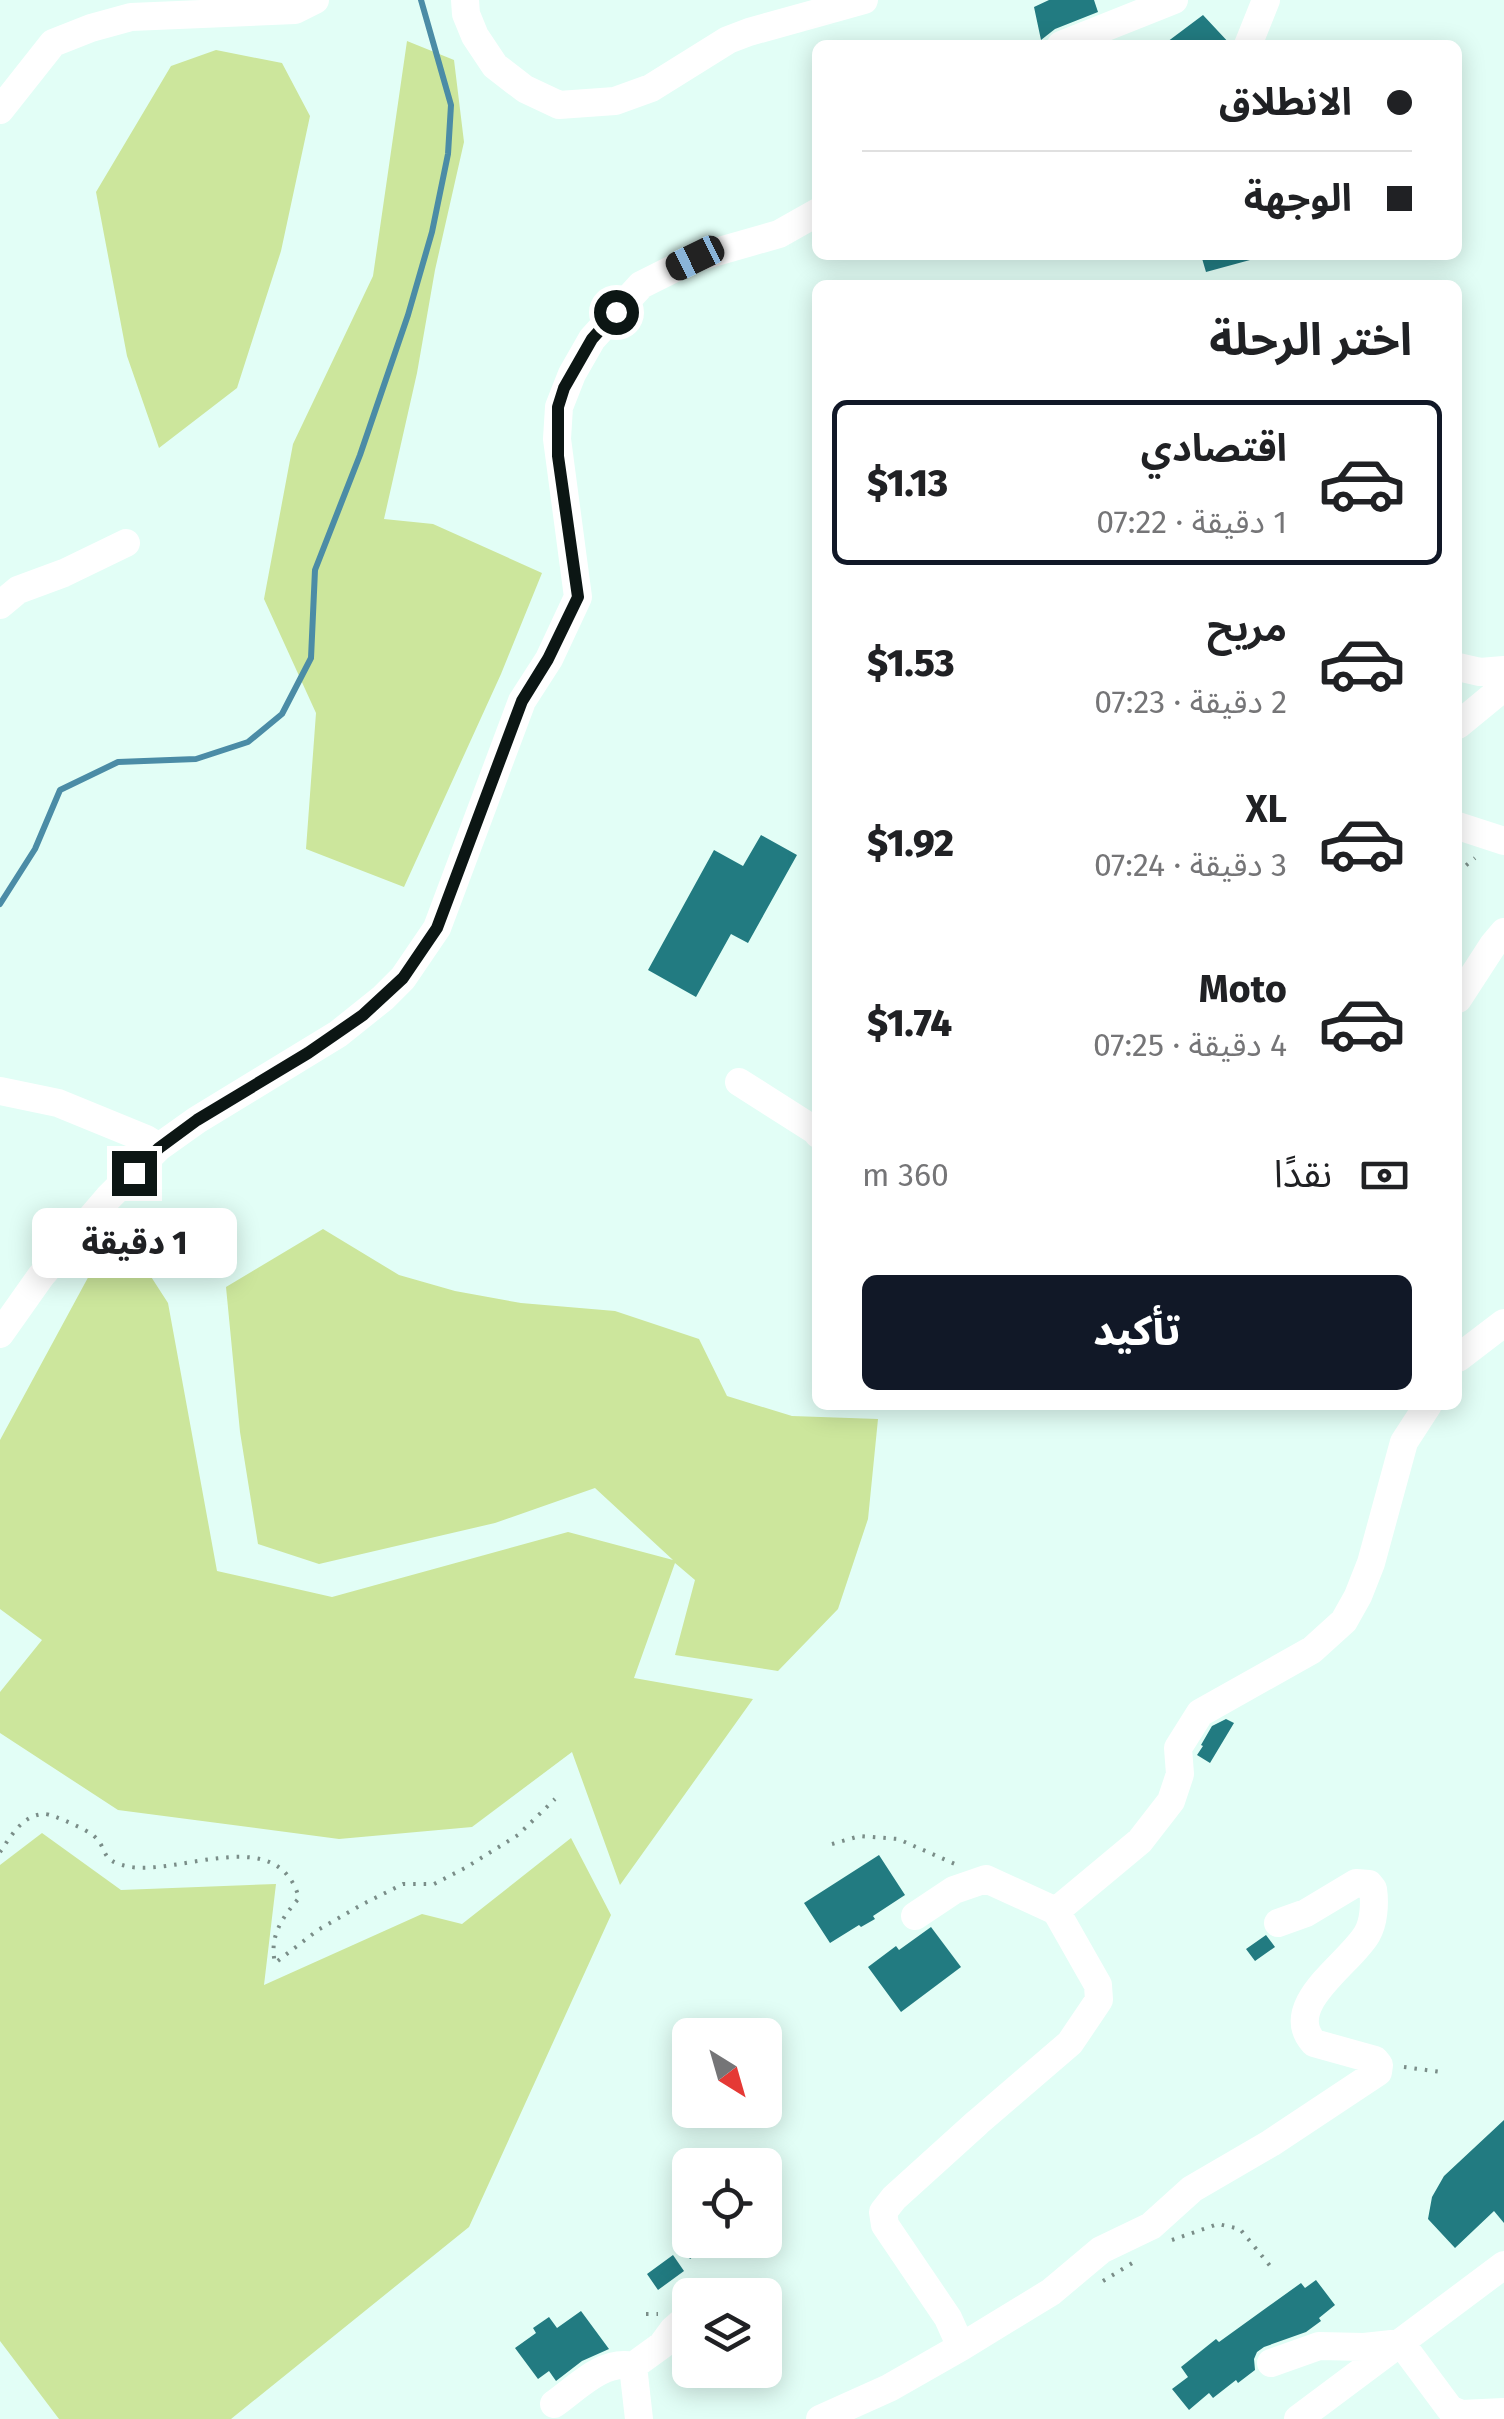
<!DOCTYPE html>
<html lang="ar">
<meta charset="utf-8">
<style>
:root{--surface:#fff;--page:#f6f6f6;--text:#202124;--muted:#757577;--line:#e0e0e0;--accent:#111827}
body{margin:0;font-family:"Fira Sans","Noto Sans Arabic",sans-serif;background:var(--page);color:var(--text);direction:rtl;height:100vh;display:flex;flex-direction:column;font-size:38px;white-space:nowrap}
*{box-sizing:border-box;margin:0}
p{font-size:32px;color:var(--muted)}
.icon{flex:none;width:55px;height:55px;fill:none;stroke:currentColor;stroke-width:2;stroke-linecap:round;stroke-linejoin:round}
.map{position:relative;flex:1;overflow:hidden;direction:ltr}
.side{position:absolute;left:812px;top:280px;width:650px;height:1130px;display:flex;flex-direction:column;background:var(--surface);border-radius:15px;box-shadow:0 5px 25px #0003;direction:rtl}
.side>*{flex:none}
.guide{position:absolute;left:812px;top:40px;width:650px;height:220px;border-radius:15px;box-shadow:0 5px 25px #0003;direction:rtl;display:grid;align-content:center;height:220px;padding:0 50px;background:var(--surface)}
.needle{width:65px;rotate:143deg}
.tools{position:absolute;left:672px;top:2018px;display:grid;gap:20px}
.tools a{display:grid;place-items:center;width:110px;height:110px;border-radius:15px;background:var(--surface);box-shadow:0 5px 25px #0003;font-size:50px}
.end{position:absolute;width:45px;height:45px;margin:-22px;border:12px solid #0c1614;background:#fff;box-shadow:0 0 0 5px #fff}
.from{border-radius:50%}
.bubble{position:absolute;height:70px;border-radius:15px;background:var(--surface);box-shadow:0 5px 25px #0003;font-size:32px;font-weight:800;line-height:70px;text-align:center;direction:rtl}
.car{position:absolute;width:30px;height:60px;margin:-30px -15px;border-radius:12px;box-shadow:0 0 8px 2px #0007;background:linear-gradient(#222 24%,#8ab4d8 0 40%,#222 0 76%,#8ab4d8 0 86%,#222 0)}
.guide b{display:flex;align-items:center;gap:35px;height:95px;font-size:38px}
.guide b+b{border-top:2px solid var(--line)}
.guide i{width:25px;height:25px;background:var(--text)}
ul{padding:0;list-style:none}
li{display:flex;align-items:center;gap:30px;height:165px;margin:0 20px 15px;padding:0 30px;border:5px solid transparent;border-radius:15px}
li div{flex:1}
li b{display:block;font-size:38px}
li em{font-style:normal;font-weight:800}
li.selected{border-color:var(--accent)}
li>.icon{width:90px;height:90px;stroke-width:1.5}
h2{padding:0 50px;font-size:45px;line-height:120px}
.pay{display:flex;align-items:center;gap:25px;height:110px;padding:0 50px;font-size:38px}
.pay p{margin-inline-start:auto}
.primary-button{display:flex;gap:20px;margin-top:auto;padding:20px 50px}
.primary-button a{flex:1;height:115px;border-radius:15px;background:var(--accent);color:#fff;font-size:40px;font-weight:800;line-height:115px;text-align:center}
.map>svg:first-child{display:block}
.green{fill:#cce69c}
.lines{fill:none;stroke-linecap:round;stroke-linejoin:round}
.stream{stroke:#4b8ca6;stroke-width:6}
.building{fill:#227b81}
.path{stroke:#7a8d88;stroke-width:4;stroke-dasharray:2.5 8;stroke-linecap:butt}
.minor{stroke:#fff;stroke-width:28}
.route{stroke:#0c1614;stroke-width:12}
</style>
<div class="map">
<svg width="1504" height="2419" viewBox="0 0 1504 2419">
<rect width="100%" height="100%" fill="#e2fef6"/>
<path class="green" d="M407 41 454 60 464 142 435 270 417 373 384 519 433 524 542 573 501 674 404 887 306 849 316 713 264 599 293 444 373 276Z
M216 50 282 63 310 116 281 251 237 388 159 448 127 356 96 192 171 66Z
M117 1224 168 1303 217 1571 332 1597 568 1532 673 1560 595 1488 495 1523 319 1564 258 1544 240 1432 226 1287 323 1229 399 1275 455 1291 521 1303 615 1311 699 1339 727 1396 792 1416 878 1419 868 1519 838 1609 778 1671 675 1655 695 1580 675 1563 634 1678 753 1699 620 1885 572 1752 472 1827 339 1839 118 1810 0 1733V1692L42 1640 0 1609V1440Z
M42 1833 121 1890 276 1884 264 1985 422 1914 462 1924 571 1838 611 1915 469 2227 231 2419H59L0 2341V1865Z"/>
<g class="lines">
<path class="stream" d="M0 904 35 849 60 790 118 762 196 759 248 742 282 714 311 658 315 570 360 455 408 315 432 232 448 154 451 105 421 0"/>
</g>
<path class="building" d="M1049 0H1094L1098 12 1055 29 1041 40 1034 7Z
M1203 15 1231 45H1163Z
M1201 255H1249L1250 260 1206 272Z
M761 835 797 855 748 943 731 934 696 997 648 970 714 850 743 866Z
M1226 1719 1234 1723 1210 1763 1197 1755 1203 1746 1201 1745 1212 1726Z
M879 1855 905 1895 873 1916 875 1919 861 1927 859 1925 830 1943 804 1903Z
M931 1927 961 1967 901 2012 868 1967 896 1946 899 1950Z
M1266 1935 1275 1947 1255 1961 1246 1949Z
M1504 2120V2223L1494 2211 1455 2248 1428 2219 1432 2197 1444 2176Z
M676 2240H717L690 2259Z
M673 2255 684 2271 658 2290 647 2274Z
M1316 2280 1335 2305 1319 2318 1321 2321 1306 2332 1264 2347 1257 2352 1254 2359 1255 2370 1238 2383 1236 2380 1213 2398 1209 2393 1189 2410 1172 2389 1188 2377 1181 2367 1216 2339 1219 2342 1301 2283 1305 2288Z
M581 2311 609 2349 582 2361 556 2381 549 2371 538 2379 515 2348 536 2333 533 2328 549 2317 557 2328Z"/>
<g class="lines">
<path class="path" d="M1458 872 1475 858
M832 1844 860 1836 898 1839 955 1864
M0 1852C11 1836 23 1814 45 1814 52 1814 88 1830 94 1836 108 1848 99 1860 126 1866 177 1878 277 1821 299 1898 282 1918 269 1936 275 1963L318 1930 363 1904 403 1884H434L465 1868 518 1835 555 1799
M1404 2067 1441 2072
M1172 2240 1218 2224 1240 2229 1271 2267
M1103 2281 1134 2262
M646 2314H658"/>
<path class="minor" d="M465 0 466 14 475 36 495 66 525 89 559 105 615 101 651 88 728 40 749 32 864 0
M1061 45 1174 0
M1248 45 1266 0
M0 110 53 43 91 28 131 17 295 10 315 0
M0 605 18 590 64 573 126 543
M1458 667 1480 672 1504 670
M1458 725 1504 687
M1458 826 1504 841
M1458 999 1493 945 1504 932
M739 1082 816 1131 818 1134
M0 1091 58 1103 146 1139 159 1147
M0 1334 41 1276 108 1198 159 1147 197 1120 338 1034 383 998 403 978 437 928 522 701 549 659 578 597 557 439 559 407 572 374 592 339 641 285 695 258 779 234 818 212
M1458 1358 1504 1323
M1056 1911 1140 1841 1171 1801 1180 1774 1178 1748 1200 1713 1312 1650 1344 1621 1358 1596 1371 1563 1404 1442 1428 1405
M961 2347 1051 2292 1101 2250 1151 2226 1192 2189 1271 2143 1378 2072 1379 2065 1375 2060 1314 2043C1280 2005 1350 1964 1367 1934 1374 1922 1375 1903 1373 1889L1369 1884 1356 1883 1306 1913 1278 1923
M1271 2363 1319 2346 1364 2347 1401 2343 1450 2409 1461 2414 1504 2412
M554 2404C577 2388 603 2359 633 2366
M639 2419 633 2366 662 2345 673 2330 690 2315
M820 2419 889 2388 961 2347 948 2318 885 2225 883 2212 894 2198 978 2122 1070 2043 1099 2000 1098 1985 1056 1911 986 1879 954 1890 915 1916
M1298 2419 1504 2265"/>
</g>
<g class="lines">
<path class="route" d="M134 1173 159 1148 197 1120 308 1053 363 1015 403 978 437 928 522 701 548 659 578 597 558 456V407L564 388 592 339 616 312"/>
</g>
</svg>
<div class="tools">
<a><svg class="needle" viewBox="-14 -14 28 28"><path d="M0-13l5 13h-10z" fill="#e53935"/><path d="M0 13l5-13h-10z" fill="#757577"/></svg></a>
<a><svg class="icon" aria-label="locate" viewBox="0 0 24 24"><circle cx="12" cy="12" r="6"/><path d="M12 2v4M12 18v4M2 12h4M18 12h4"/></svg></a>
<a><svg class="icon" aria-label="layers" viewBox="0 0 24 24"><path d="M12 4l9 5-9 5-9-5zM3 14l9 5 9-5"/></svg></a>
</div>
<i class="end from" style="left:616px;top:312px"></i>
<i class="end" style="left:134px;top:1173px"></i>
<div class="bubble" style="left:32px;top:1208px;width:205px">1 دقيقة</div>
<i class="car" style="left:695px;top:258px;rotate:244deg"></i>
<div class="guide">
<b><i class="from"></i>الانطلاق</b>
<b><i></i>الوجهة</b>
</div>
<section class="side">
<h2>اختر الرحلة</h2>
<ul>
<li class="selected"><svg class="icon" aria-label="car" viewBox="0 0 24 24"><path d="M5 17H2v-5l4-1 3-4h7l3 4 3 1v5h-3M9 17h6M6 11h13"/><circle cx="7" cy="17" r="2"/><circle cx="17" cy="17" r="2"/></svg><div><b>اقتصادي</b><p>1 دقيقة · 07:22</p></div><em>$1.13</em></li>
<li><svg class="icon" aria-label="car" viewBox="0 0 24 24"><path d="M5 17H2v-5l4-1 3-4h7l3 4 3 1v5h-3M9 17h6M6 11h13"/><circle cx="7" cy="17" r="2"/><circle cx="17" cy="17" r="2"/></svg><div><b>مريح</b><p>2 دقيقة · 07:23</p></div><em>$1.53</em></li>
<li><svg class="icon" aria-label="car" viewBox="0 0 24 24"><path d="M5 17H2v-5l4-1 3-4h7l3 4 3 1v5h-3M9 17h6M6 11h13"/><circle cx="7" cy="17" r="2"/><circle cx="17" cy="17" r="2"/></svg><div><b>XL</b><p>3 دقيقة · 07:24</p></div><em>$1.92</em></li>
<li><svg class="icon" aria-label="car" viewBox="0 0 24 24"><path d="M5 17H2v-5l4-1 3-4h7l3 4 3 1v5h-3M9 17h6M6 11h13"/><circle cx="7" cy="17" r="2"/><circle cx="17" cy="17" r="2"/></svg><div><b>Moto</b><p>4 دقيقة · 07:25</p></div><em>$1.74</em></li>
</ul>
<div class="pay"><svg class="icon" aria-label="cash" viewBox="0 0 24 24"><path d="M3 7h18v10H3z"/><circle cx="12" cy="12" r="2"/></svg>نقدًا<p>360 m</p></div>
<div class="primary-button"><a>تأكيد</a></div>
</section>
</div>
